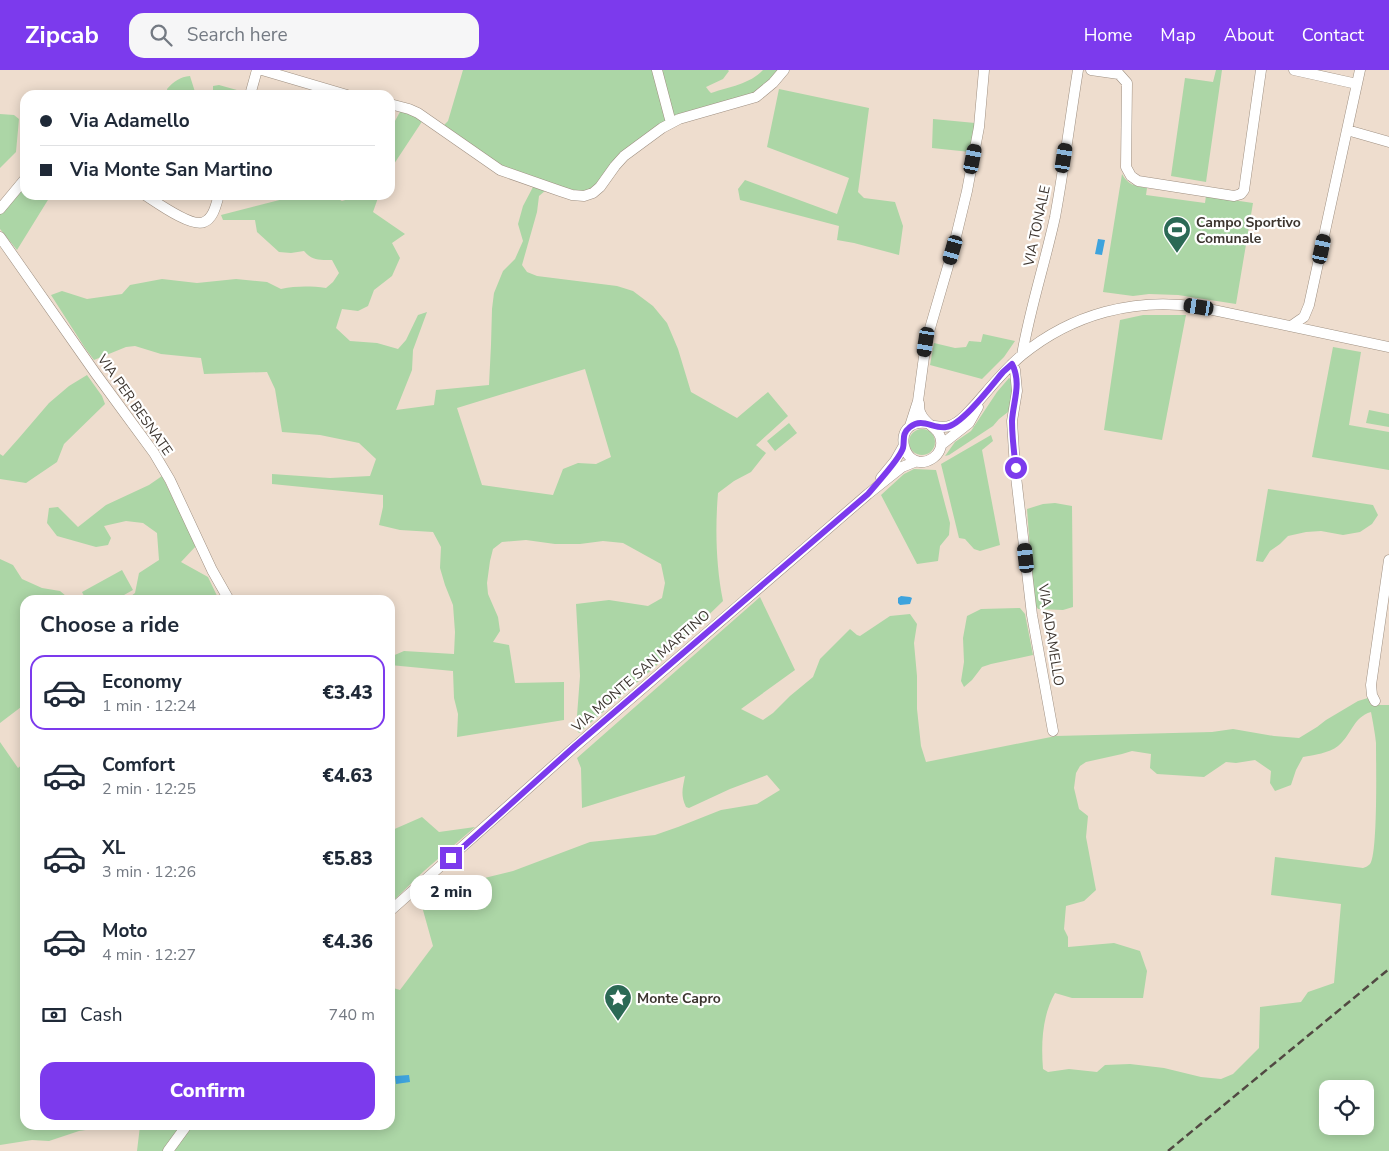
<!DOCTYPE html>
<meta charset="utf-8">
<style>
:root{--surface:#fff;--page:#f6f6f7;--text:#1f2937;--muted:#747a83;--line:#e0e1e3;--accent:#7c3aed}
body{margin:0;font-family:"Nunito Sans",sans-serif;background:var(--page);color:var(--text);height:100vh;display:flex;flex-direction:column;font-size:19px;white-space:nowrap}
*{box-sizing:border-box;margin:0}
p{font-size:16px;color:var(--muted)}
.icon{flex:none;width:28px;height:28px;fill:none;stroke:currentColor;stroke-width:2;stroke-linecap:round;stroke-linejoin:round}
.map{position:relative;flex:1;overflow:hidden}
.details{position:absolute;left:20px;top:525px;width:375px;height:535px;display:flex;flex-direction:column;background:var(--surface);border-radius:15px;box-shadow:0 2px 12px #0003}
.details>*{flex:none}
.hud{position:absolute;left:20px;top:20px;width:375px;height:110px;border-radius:15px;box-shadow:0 2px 12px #0003;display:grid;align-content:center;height:110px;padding:0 20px;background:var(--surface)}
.tools{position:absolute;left:1319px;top:1010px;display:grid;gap:10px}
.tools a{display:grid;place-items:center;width:55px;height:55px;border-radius:10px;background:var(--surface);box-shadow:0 2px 12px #0003;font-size:25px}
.end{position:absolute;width:22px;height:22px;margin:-11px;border:6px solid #7c3aed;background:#fff;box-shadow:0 0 0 2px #fff}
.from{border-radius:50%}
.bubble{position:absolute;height:35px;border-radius:15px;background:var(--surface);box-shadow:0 2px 12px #0003;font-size:16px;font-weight:800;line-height:35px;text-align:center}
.car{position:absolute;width:15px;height:30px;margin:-15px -8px;border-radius:6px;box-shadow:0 0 4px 1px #0007;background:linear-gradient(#222 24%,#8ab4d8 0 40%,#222 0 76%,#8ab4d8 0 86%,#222 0)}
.hud b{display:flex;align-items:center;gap:18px;height:48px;font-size:19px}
.hud b+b{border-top:1px solid var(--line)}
.hud i{width:12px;height:12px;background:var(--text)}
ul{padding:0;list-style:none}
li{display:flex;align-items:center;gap:15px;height:75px;margin:0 10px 8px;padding:0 10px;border:2px solid transparent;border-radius:15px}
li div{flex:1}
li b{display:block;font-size:19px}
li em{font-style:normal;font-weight:800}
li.active{border-color:var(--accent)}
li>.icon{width:45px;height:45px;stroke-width:1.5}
h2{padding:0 20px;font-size:22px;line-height:60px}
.pay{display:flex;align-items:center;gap:12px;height:55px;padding:0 20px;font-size:19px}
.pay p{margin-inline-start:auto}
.button{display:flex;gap:10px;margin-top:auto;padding:10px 20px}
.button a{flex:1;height:58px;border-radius:15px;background:var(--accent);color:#fff;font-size:20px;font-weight:800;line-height:58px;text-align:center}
header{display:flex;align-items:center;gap:30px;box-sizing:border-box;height:70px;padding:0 25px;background:var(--accent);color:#fff}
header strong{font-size:24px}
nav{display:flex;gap:28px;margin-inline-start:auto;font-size:18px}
.search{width:350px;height:45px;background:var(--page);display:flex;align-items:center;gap:12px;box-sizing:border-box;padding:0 18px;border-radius:15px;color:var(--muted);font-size:19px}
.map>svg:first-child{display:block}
.green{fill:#acd6a6;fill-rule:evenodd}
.water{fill:#3ea3dd}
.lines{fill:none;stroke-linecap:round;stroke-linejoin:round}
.minor-casing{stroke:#9f9082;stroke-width:11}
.minor{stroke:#fff;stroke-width:10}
.rail{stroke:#514942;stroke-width:2.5;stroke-dasharray:8 4;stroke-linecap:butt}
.route{stroke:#7c3aed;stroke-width:6}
.labels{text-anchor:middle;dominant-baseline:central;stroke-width:4.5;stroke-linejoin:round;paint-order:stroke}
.poi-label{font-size:14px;font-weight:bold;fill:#3c352f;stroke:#fff;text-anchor:start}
.street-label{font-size:14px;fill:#3c352f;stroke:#fff}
</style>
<header>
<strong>Zipcab</strong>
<div class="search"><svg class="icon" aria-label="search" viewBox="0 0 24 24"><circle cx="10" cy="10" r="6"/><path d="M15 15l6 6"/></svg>Search here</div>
<nav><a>Home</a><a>Map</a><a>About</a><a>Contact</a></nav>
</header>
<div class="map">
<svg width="1389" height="1081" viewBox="0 0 1389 1081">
<rect width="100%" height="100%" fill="#eeddce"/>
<path class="green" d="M463 0H654L668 52 596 118 582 122 566 118 501 95 443 56 448 51Z
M660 0H728L729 1 723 9 706 17 709 21 711 23C729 17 750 14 763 0H781L754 24 673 49Z
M1216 0H1222L1206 112 1171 106 1185 8 1213 12Z
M190 6 195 22 198 25H168L167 19C174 11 180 7 190 6Z
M219 15 244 22V25H213V16Z
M779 19 869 38 858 122 864 128 895 132 903 156 899 185 854 173 837 170 839 156 740 130 738 119 745 110 837 144 849 108 767 77Z
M401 40 423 50 390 100V60Z
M0 44 14 45 19 49 16 82 0 98Z
M933 49 975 53 970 82 932 78Z
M1122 104C1128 115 1135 116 1147 118L1146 125 1205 133 1206 126 1253 133 1236 234 1178 225 1149 224 1133 226 1103 222Z
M25 114V125H51L17 180 0 159V143Z
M533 117 546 120 539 126 537 142 522 195 527 202 537 206 617 216 633 221 653 236 667 253 678 279 691 322 737 348 768 322 788 346 756 375 766 383 751 402 734 411 718 423C715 459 716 496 723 531L656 596 579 663 576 659 580 606 576 534 609 530 648 536 662 528 665 513 661 494 623 473 603 471 580 474H555L526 470 502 472 493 479 490 491 487 513 488 524 498 547 500 561 493 572 509 575 515 613 564 612V650L457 667 458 644 454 628 453 601 390 595V587L404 581 454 584 455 562 453 535 445 515 440 498 441 477 433 462 400 460 379 455 383 437V425L272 414V404L330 408 370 406 376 389 359 373 320 365 282 362 275 319 267 302 204 304 201 288 161 284 135 276 126 277 94 290 85 278 51 225 62 221 87 229 122 224 130 215 162 209 197 213 236 209 267 212 281 219C296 216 310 216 326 218L333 212 339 203 332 190C320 190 312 191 304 181L291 183 279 182 257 162 255 150H223L221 145 299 125H331L342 131 355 127 356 125H379L373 142 405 164 392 173 400 188 392 206 374 220 368 236 358 241 342 239 336 258 350 271 377 273 398 279 406 270 418 245 427 242 413 280 412 300 396 340 434 335 436 320 489 315 491 275 492 239 494 223 503 201 515 189 523 171 518 154 523 136ZM585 299 611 387 596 394 578 393 563 399 553 425 482 415 457 338Z
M1143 245H1186L1162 370 1104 360 1120 250Z
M983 264 1015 271 1004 287 982 309 930 295 934 273 955 278 966 277 969 271 981 272Z
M1333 277 1361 282 1349 355 1389 362V400L1312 387Z
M87 305 102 326 105 334 64 374 57 392 26 413 0 409V384L3 386 19 368 49 333 69 316Z
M1009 308 1012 310 1013 317 1011 332 1008 342 999 349 993 356 949 385 945 386 955 372 971 361 997 322Z
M1369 340 1389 344V357L1366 353Z
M789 353 797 363 775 381 767 371Z
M909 372a13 13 0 1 1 26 0a13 13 0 1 1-26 0Z
M991 365 993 371 982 380 1000 475 980 481 974 479 965 469 959 468 941 394Z
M914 399 936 400 950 453 949 465 940 476 938 491 917 494 881 425 904 404Z
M162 406 196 476 181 492 208 507 219 530H126L135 523 139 503 159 490 157 463 143 453 126 451 104 456 111 468 108 475 96 477 57 466 47 453 49 438 58 437 78 457 106 435 149 415Z
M1268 419 1373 435 1378 445 1372 454 1360 462 1343 465 1321 461 1306 462 1288 466 1280 474 1270 481 1263 492 1256 491Z
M1055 433 1072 436 1073 537 1063 540 1038 539 1034 533 1027 439 1043 434Z
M0 489 13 495 22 509 42 518 60 521 66 526 67 530H25V634L0 653Z
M122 500 133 520 115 530H86L82 522Z
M760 527 795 600 741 639 763 650 773 643 790 626 813 607 820 589 850 559 857 565 860 566 890 546 910 544 917 554 914 573 917 606V639L921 676 926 692 1056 666 1212 662 1233 659 1274 666 1299 668 1317 657 1326 650 1358 631 1368 628 1371 635H1389V1081H137L140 1056 133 1055H390V917L400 920 433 876 421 833 441 821 464 813 513 801 590 772 655 765 678 757 721 740 757 734 780 720 767 705 730 719 689 738 686 737C680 725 683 717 685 706L582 738 581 698 577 688ZM1371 642C1373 653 1375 663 1376 673 1376 691 1378 784 1370 794 1368 796 1366 797 1363 798L1275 787 1271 825 1341 834 1334 913 1308 922 1301 932 1260 937 1259 978 1233 1004 1221 1009 1201 1007 1164 998 1130 994 1105 995 1097 1002 1069 999 1048 1002 1043 999C1041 974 1042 946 1055 923L1072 928H1143L1147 901 1140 881 1114 873 1068 877V867L1064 859 1066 836 1084 831 1096 820 1086 767 1088 746 1079 739 1074 718 1076 703 1080 696 1086 692 1122 684 1132 681 1151 684 1150 698 1157 704 1204 707 1226 692 1236 693 1255 690 1271 701 1270 713 1275 721 1291 715 1296 700 1303 687C1314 685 1329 683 1338 676 1351 666 1353 647 1371 642ZM1328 1019H1365V1056H1328Z
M1020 538 1025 544 1033 585 991 594 982 597 972 610 964 617 961 611 964 592 963 568 967 546 981 539Z
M0 672 18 698 25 692V1055H119L79 1061 49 1071 32 1070 0 1075Z
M422 747 439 762 475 757 424 801 390 834V761Z"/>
<path class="water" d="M1098 169 1105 170 1102 185 1095 184Z
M901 526 910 527 912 528 910 534 900 535 898 533V528Z
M409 1005 410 1012 396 1014 395 1006Z"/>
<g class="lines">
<defs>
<path id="minor" d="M262 0 347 25
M657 0 671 53
M1091 0 1119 4 1127 13 1126 97 1131 106 1138 111 1234 126 1241 124 1244 120 1261 0
M1294 0 1357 14
M250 25 257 0
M390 34 409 39 418 43 500 100 560 121 572 125 584 126 593 123 600 117 615 96 624 86 662 58 679 49 756 27 773 13 784 0
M1347 60 1389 72
M145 125C156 132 192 158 204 152 214 148 216 134 219 125
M0 139 25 109
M0 167 96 304 154 383 170 410 212 500 229 530
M1291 256 1304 247 1309 235 1360 0
M1022 285C1030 238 1045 193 1055 147 1064 99 1070 49 1078 0
M1012 294 1015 300 1017 321 1012 351 1015 398 1032 545 1053 661
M919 333C919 336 919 341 921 344 926 356 940 357 941 371 942 377 939 384 933 388 904 408 887 348 927 353
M910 356 918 331 926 272 953 179 967 121 979 57 984 0
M934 356C940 357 946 358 952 355 962 351 968 342 975 335 990 318 1004 300 1022 285 1072 244 1135 227 1199 237L1389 277
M941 375 969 353 978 337
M881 408 895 391 903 377
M1375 631 1372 625 1371 615 1389 490
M390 841 570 681 868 424 902 397 917 391
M168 1081 187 1055"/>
</defs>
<use href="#minor" class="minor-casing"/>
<use href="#minor" class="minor"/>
<path class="rail" d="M1168 1081 1389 899"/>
</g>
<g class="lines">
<path class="route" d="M451 788 575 676 868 424C876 414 900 389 903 378 905 370 901 364 910 357 922 347 933 359 946 357 962 355 992 315 1003 302L1012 294C1022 313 1013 332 1012 351 1012 367 1014 383 1016 398"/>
</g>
<defs>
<symbol id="stadium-pin" viewBox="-11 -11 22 30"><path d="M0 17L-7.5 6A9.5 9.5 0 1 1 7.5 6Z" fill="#2b6955" stroke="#fff"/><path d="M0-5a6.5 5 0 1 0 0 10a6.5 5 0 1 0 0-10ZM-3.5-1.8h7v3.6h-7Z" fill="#fff"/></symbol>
<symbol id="sight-pin" viewBox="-11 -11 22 30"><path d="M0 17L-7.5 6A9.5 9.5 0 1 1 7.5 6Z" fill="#2b6955" stroke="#fff"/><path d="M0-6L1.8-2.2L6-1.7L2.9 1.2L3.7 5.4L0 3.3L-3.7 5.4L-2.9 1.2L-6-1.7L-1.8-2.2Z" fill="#fff"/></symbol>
</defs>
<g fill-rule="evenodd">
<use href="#stadium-pin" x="1161" y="144" width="32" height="43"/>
<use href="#sight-pin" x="602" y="912" width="32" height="43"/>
</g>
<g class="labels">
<g class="poi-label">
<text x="1196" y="152">Campo Sportivo<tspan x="1196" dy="16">Comunale</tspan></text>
<text x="637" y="928">Monte Capro</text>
</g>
<g class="street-label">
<text transform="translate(1037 156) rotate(-78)">VIA TONALE</text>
<text transform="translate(135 335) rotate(55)">VIA PER BESNATE</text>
<text transform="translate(1051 565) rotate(81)">VIA ADAMELLO</text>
<text transform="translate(641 601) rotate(-41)">VIA MONTE SAN MARTINO</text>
</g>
</g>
</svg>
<div class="tools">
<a><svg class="icon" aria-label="locate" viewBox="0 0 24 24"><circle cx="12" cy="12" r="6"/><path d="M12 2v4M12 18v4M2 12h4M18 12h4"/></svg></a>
</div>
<i class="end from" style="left:1016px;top:398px"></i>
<i class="end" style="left:451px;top:788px"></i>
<div class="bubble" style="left:410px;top:805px;width:82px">2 min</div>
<i class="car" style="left:1064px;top:88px;rotate:9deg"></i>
<i class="car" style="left:973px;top:89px;rotate:11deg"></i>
<i class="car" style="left:1322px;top:179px;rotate:12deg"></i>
<i class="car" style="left:953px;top:180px;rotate:196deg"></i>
<i class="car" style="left:1199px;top:237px;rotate:279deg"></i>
<i class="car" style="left:926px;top:272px;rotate:189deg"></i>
<i class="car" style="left:1026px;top:488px;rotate:354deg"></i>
<div class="hud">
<b><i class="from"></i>Via Adamello</b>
<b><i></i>Via Monte San Martino</b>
</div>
<section class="details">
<h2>Choose a ride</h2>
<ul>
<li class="active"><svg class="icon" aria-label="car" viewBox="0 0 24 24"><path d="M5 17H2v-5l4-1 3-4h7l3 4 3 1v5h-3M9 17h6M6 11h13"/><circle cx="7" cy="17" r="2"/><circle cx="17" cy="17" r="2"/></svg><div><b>Economy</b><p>1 min · 12:24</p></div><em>€3.43</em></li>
<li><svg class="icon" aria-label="car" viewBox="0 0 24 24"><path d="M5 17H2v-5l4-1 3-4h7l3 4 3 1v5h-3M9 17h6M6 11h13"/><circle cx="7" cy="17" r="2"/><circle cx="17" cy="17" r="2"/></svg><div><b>Comfort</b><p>2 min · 12:25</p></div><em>€4.63</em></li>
<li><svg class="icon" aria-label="car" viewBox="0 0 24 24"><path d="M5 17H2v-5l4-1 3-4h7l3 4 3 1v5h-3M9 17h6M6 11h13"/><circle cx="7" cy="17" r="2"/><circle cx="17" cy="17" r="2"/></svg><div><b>XL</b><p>3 min · 12:26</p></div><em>€5.83</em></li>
<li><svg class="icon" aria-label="car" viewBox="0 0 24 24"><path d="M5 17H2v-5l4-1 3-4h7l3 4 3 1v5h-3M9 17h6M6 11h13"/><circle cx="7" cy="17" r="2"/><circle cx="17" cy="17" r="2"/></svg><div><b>Moto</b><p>4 min · 12:27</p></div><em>€4.36</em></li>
</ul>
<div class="pay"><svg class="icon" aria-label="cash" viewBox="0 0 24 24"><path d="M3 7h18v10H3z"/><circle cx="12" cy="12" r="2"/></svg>Cash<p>740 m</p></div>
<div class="button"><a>Confirm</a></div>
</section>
</div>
